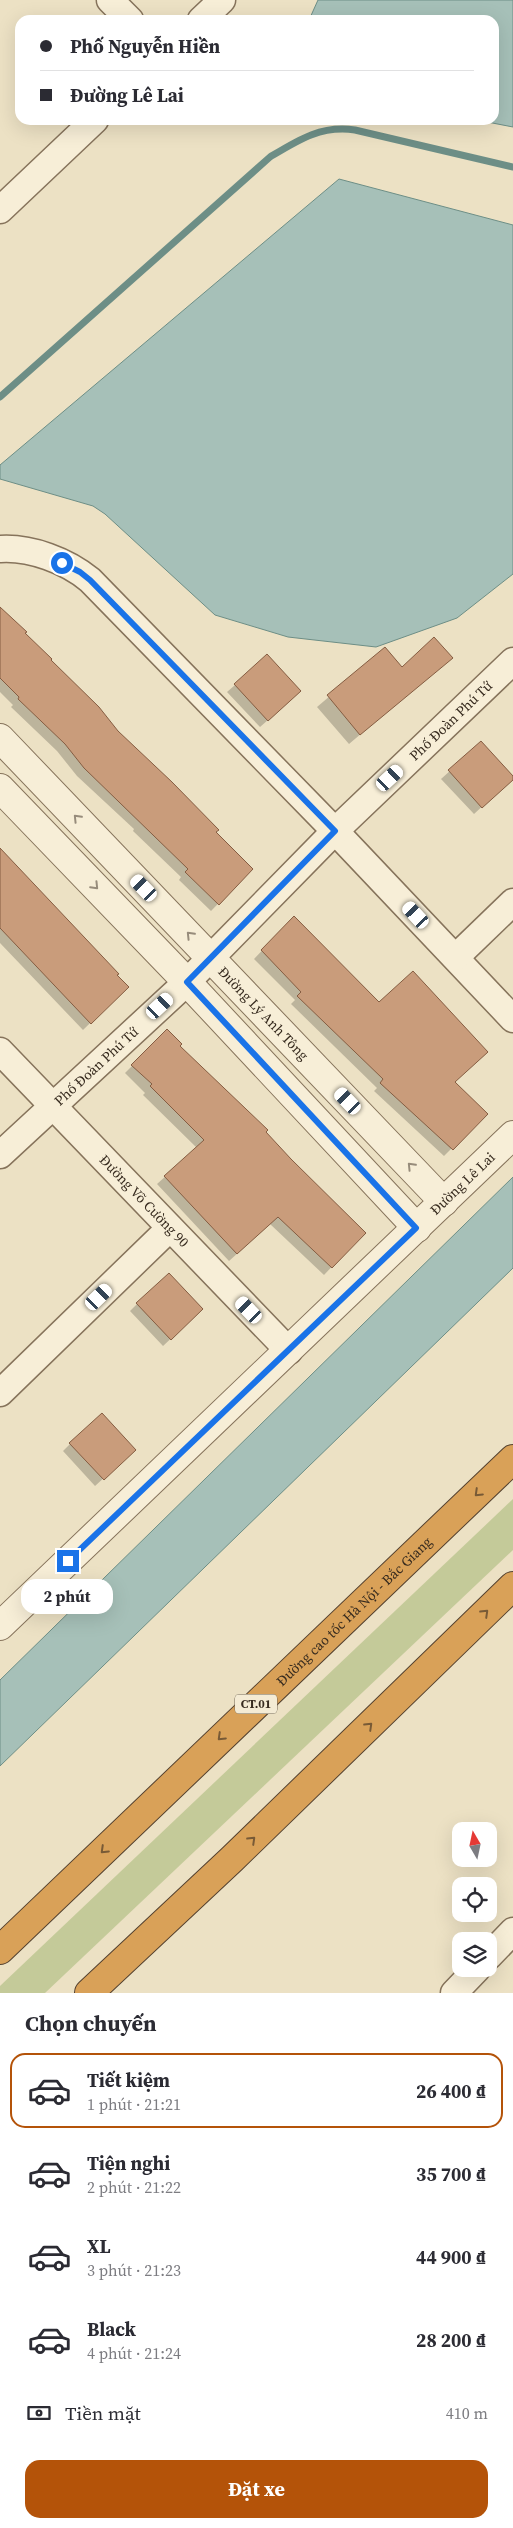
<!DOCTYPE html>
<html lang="vi">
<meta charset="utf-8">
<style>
:root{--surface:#fff;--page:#f2f2f3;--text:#2b2b33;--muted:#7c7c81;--line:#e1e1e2;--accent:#b45309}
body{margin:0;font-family:"Source Serif 4",serif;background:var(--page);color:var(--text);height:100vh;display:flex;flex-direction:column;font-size:19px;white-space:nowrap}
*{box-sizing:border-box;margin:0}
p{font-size:16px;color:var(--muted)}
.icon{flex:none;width:28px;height:28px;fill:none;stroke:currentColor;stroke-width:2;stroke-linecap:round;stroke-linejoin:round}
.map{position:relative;height:1993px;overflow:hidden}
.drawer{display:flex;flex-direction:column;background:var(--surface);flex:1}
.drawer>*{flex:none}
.banner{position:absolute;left:15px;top:15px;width:484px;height:110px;border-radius:15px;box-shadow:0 5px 20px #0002;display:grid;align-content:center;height:110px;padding:0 25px;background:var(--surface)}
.needle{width:32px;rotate:351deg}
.controls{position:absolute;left:452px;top:1822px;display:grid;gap:10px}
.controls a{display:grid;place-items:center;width:45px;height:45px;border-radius:10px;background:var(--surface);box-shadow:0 5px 20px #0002;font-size:25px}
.end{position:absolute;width:22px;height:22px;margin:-11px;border:6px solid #1a73e8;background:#fff;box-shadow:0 0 0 2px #fff}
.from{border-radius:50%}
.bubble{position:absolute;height:35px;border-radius:15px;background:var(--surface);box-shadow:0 5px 20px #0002;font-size:16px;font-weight:700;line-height:35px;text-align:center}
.car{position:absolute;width:15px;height:30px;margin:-15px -8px;border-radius:6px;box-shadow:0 0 4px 1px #0007;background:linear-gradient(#fff 24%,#345 0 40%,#fff 0 76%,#345 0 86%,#fff 0)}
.banner b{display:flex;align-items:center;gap:18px;height:48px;font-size:19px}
.banner b+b{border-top:1px solid var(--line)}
.banner i{width:12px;height:12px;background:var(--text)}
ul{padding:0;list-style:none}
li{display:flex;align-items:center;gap:15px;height:75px;margin:0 10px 8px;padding:0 15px;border:2px solid transparent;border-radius:15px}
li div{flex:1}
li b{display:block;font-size:19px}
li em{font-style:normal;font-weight:700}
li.active{border-color:var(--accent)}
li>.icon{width:45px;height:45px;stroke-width:1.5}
h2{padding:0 25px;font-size:22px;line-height:60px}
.pay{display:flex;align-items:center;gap:12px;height:55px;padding:0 25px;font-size:19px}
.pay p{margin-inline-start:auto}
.cta{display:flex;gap:10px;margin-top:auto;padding:10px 25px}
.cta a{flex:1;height:58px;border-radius:15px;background:var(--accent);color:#fff;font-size:20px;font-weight:700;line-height:58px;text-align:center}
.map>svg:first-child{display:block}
.green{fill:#c4ca99}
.water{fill:#a6c0b8;stroke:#6d8e86}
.shadow{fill:#0003}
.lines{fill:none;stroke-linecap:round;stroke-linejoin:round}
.stream{stroke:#6d8e86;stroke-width:7}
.building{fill:#c99c7b;stroke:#855d42}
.minor-casing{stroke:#86735b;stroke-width:29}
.tertiary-casing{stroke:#86735b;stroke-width:30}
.motorway-casing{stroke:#54412f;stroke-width:30}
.minor{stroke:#f7eed7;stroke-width:26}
.tertiary{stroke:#f7eed7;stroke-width:28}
.motorway{stroke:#d9a158;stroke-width:28}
.oneway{stroke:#978c7b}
.oneway2{stroke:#785a36}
.route{stroke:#1a73e8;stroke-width:6}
.labels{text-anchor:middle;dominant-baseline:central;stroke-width:4.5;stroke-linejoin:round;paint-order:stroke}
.shield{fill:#f4ebd4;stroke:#706555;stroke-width:1}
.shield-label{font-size:12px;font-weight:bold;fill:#372b1f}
.street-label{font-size:14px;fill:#372b1f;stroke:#f4ebd4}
</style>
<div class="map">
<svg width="513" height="1993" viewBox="0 0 513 1993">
<rect width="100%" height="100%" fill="#ece1c4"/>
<path class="green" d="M513 1499V1550L45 1993H0V1986Z"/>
<path class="water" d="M318 0H513V127L477 120H494V20H309Z
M339 179 513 225V574L457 618 376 647 288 637 215 615 105 514 93 506 0 479V465Z
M513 1177V1268L0 1766V1680Z"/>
<path class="shadow" d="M0 608 117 732 252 869 211 911 179 880 181 877 133 831 134 829 77 776 57 751 11 707 13 705 0 692Z
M385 649 401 669 451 658 349 744 317 707Z
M235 685 292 699 260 727 227 692Z
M481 743 513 778 474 814 441 779Z
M0 850 127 987 83 1030 0 943Z
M294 917 486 1114 444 1156 374 1091 377 1088 291 1004 295 1000 254 959Z
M167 1031 178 1046 364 1233 324 1275 270 1224 229 1261 157 1184 197 1148 143 1095 145 1093 125 1073Z
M137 1304 194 1317 163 1346 130 1311Z
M70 1444 127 1457 95 1486 63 1451Z"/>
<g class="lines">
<path class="stream" d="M0 397 270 157C298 140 321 125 355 130L513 167"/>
</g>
<path class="building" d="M0 607 27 632 25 633 52 659 51 660 99 707 118 731 172 782 219 830 216 832 253 869 219 905 185 872 188 869 84 768 65 744 18 699 19 697 0 678Z
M434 637 453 658 360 735 327 695 385 647 402 667Z
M267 654 301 691 268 721 234 684Z
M481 741 513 776V780L482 808 448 770Z
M0 848 119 974 117 975 129 987 91 1024 0 928Z
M294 916 379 1002 413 971 488 1052 455 1082 488 1114 453 1150 380 1083 383 1079 297 996 301 992 261 950Z
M167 1029 182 1044 180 1046 268 1130 266 1132 291 1159 366 1233 332 1268 278 1217 237 1254 164 1176 204 1140 150 1086 152 1084 131 1065Z
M169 1273 203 1309 171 1340 136 1303Z
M102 1413 136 1450 104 1480 69 1443Z"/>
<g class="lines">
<defs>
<g id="minor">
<path d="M110 0 130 20"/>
<path d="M201 20 222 0"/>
<path d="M0 210 95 120"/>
<path d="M0 549C31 547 67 561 90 580L335 831 513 1019"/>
<path d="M456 957 513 902"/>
<path id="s1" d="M0 1051 289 1351"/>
<path id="s2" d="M0 1155 187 982 335 831 513 661"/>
<path d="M0 1393 170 1228"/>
<path d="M489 1956 513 1931"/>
<path d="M454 1993 477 1969"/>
</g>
<g id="tertiary">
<path id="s3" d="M0 738 444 1202"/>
<path d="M0 788 187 982 417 1228"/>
<path id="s4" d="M0 1626 513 1135"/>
</g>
<g id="motorway">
<path id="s5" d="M0 1950 513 1459"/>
<path d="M89 1993 232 1859 513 1586"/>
</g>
</defs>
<use href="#minor" class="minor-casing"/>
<use href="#tertiary" class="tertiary-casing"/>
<use href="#motorway" class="motorway-casing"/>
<use href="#minor" class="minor"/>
<use href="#tertiary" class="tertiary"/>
<use href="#motorway" class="motorway"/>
</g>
<defs><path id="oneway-chevron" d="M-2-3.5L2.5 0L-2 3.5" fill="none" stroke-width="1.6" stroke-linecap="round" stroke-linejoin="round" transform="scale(1.25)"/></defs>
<g class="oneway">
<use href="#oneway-chevron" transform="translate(77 818) rotate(-134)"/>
<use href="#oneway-chevron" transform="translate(95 886) rotate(46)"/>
<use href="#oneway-chevron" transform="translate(190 935) rotate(-134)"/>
<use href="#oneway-chevron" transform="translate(411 1166) rotate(-134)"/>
</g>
<g class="oneway2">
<use href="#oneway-chevron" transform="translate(478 1493) rotate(136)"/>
<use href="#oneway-chevron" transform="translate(485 1613) rotate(-44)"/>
<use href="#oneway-chevron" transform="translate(369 1726) rotate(-44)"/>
<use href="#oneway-chevron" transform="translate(221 1737) rotate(136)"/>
<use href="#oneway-chevron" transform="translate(252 1840) rotate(-44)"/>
<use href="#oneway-chevron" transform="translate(104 1850) rotate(136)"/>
</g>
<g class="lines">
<path class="route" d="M62 563 80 572 90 580 335 831 187 982 416 1228 68 1561"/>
</g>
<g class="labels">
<rect class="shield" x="235" y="1694.5" width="42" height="19" rx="4"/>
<g class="shield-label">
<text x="256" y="1704">CT.01</text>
</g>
<g class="street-label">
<text stroke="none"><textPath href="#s2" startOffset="626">Phố Đoàn Phú Tứ</textPath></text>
<text stroke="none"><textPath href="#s3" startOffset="381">Đường Lý Anh Tông</textPath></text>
<text stroke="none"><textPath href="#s2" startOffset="131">Phố Đoàn Phú Tứ</textPath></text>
<text stroke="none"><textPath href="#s4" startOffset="640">Đường Lê Lai</textPath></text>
<text stroke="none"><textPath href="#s1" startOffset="208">Đường Võ Cường 90</textPath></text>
<text stroke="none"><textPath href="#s5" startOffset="490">Đường cao tốc Hà Nội - Bắc Giang</textPath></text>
</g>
</g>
</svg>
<div class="controls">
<a><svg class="needle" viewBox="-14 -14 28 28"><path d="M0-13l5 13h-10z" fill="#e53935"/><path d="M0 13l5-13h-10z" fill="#7c7c81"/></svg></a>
<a><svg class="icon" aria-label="locate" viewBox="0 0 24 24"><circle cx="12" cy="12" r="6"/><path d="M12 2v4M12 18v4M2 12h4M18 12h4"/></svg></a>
<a><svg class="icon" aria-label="layers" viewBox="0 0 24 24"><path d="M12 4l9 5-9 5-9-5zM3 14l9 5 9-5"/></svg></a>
</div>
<i class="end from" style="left:62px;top:563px"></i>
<i class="end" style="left:68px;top:1561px"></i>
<div class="bubble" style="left:21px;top:1579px;width:92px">2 phút</div>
<i class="car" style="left:390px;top:778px;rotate:47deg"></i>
<i class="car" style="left:144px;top:888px;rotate:316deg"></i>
<i class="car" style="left:416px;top:915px;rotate:317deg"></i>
<i class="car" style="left:160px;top:1006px;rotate:47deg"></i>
<i class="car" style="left:348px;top:1101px;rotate:316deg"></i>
<i class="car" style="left:99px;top:1297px;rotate:46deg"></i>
<i class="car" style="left:249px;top:1310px;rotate:316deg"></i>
<div class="banner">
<b><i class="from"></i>Phố Nguyễn Hiền</b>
<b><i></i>Đường Lê Lai</b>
</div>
</div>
<section class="drawer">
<h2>Chọn chuyến</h2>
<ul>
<li class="active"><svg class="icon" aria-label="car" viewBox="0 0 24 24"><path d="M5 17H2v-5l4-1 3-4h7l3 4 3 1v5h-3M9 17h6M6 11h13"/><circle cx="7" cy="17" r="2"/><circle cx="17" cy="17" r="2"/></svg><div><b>Tiết kiệm</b><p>1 phút · 21:21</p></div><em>26 400 ₫</em></li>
<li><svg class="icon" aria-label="car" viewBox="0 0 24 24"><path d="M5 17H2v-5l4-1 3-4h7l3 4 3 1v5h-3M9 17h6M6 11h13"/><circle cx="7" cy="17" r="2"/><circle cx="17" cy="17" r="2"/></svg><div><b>Tiện nghi</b><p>2 phút · 21:22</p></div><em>35 700 ₫</em></li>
<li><svg class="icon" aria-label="car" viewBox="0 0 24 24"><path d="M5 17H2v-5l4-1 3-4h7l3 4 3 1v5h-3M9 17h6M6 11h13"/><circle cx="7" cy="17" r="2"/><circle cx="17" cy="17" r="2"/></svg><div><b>XL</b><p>3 phút · 21:23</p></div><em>44 900 ₫</em></li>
<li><svg class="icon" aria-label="car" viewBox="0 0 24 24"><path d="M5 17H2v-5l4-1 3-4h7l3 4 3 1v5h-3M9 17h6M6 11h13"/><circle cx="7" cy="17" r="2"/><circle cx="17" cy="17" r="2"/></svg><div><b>Black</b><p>4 phút · 21:24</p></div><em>28 200 ₫</em></li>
</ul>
<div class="pay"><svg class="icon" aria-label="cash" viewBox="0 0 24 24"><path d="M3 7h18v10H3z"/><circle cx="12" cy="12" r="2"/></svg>Tiền mặt<p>410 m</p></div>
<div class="cta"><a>Đặt xe</a></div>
</section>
